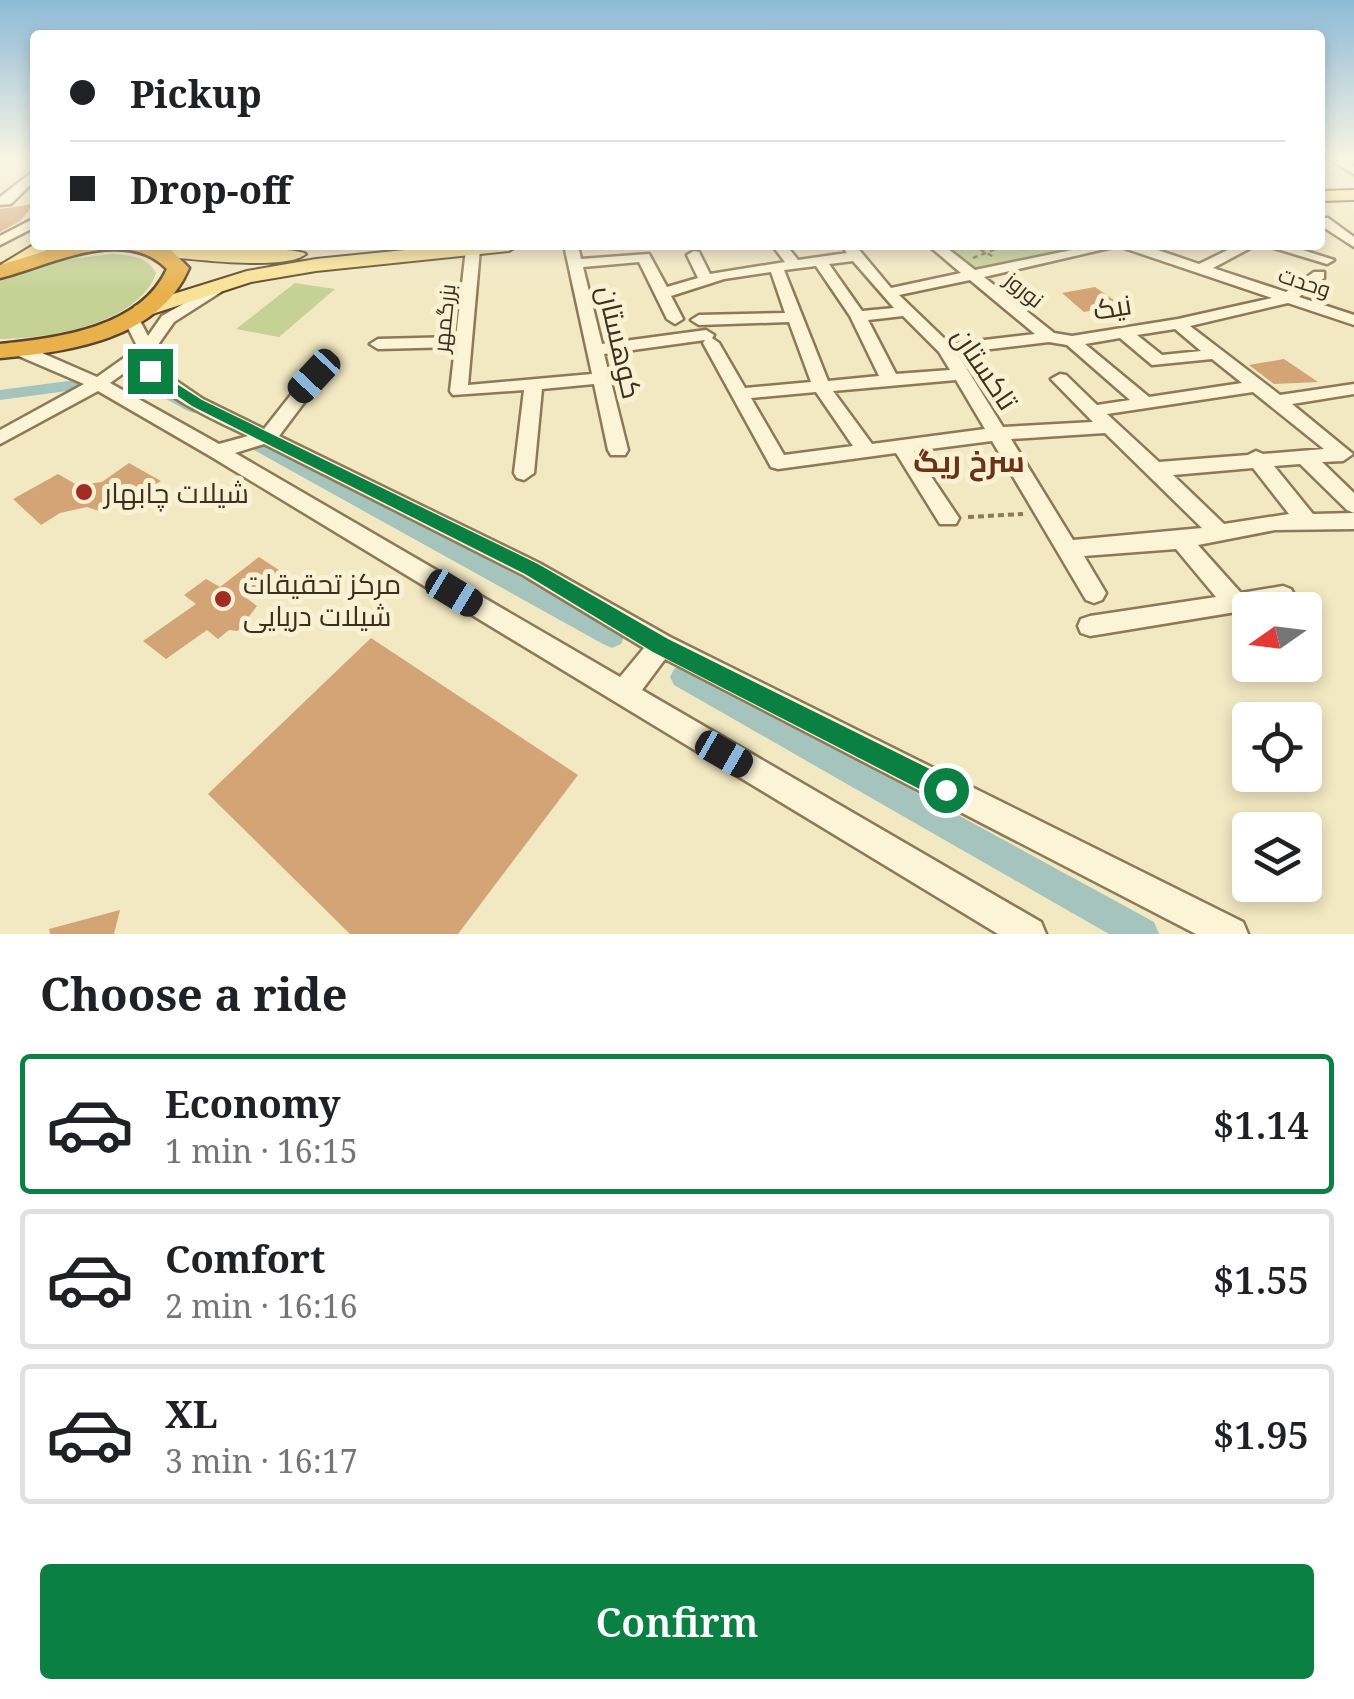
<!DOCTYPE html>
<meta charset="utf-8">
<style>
:root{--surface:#fff;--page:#f2f2f2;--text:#202124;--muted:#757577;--line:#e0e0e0;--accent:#0b8043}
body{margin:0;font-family:"Noto Serif",Cairo,serif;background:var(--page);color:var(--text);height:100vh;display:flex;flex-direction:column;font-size:38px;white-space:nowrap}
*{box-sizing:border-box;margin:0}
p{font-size:32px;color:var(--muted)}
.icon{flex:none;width:55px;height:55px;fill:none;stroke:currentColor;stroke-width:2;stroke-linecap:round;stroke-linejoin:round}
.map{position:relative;height:934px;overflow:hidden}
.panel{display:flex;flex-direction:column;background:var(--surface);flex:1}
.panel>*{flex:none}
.top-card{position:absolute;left:30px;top:30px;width:1295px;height:220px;border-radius:10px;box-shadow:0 5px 15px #0003;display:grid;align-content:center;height:220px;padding:0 40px;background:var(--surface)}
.needle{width:65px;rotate:256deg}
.controls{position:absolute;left:1232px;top:592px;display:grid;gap:20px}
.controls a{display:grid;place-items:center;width:90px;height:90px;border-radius:10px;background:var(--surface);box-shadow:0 5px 15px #0003;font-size:50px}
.end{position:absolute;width:45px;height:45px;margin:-22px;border:12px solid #0b8043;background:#fff;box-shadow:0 0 0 5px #fff}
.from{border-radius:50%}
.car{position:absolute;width:30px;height:60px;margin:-30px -15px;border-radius:12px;box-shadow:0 0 8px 2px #0007;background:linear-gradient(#222 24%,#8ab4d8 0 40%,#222 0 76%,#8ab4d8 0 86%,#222 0)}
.top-card b{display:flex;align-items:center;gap:35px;height:95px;font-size:38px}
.top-card b+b{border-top:2px solid var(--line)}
.top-card i{width:25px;height:25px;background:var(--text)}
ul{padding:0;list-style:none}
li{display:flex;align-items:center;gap:30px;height:140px;margin:0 20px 15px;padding:0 20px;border:5px solid var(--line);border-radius:10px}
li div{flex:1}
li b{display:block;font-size:38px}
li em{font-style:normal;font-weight:600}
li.active{border-color:var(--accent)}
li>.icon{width:90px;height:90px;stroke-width:1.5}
h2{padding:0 40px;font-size:45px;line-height:120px}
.button{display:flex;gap:20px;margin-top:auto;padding:20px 40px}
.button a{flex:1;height:115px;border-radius:10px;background:var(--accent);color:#fff;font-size:40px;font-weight:600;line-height:115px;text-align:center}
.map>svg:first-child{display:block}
.green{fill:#c5d195}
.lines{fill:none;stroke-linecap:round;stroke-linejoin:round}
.canal{fill:#a5c4be;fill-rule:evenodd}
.building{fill:#d3a475}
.minor-casing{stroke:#8d7958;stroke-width:5}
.major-casing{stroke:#5b462c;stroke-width:4}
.highway-casing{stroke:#5b462c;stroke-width:5}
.path-far1{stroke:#8d7958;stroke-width:2.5;stroke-dasharray:5 4;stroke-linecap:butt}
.path{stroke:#8d7958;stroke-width:4;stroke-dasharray:6 4;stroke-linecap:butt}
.minor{fill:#fbf4d7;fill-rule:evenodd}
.major{fill:#f8e297;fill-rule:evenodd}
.highway{fill:#e8b14c;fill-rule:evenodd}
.route{fill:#0b8043}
.poi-dot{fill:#a22c22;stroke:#f8f1d3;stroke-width:4}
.labels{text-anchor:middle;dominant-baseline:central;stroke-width:10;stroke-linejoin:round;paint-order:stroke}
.far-street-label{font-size:22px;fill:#3c2f1d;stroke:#f8f1d3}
.street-label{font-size:28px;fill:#3c2f1d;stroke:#f8f1d3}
.poi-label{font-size:28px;fill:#3c2f1d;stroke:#f8f1d3;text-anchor:start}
.neighbourhood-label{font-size:30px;font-weight:bold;fill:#6c3119;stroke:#f8f1d3}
</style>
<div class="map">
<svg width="1354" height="934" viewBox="0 0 1354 934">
<rect width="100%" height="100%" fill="#f2e8c2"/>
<path class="green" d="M939 245H1100L970 270Z
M113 254C131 256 147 256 156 273 139 324 47 339 0 339V281L54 261Z
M295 283 335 289 279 337 236 329Z"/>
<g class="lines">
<path class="canal" d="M133 374 151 377 203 407 194 413 188 411 140 385 127 383 124 379 127 375Z
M76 380 85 385 82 389 0 400V390Z
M261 439 621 630 624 637 621 644 612 648 603 644 254 450 251 445 254 440Z
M683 665 1154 922 1159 934H1109L674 685 670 677 674 669Z"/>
</g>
<path class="building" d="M34 204 20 221 0 232V209Z
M1095 287 1121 305 1084 312 1062 293Z
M1284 359 1318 382 1274 384 1249 365Z
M129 463 161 481 105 513 87 507 60 513 41 525 13 499 58 474 77 485 102 482Z
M259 557 282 572 244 596 257 606 238 631 229 630 218 639 207 630 166 659 143 641 196 604 184 595 206 579 220 587Z
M371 638 578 775 458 934H350L208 794Z
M120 910 114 934H50L49 929Z"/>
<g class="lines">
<defs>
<path id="minor" d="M1333 161H1346L1354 166V174Z
M35 170V180L11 204 0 205V197Z
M35 218V227L0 245V236Z
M1320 218H1328L1354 237V247L1320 225Z
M473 245 480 249 468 385 592 374 564 245H578L581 259 649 254 667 287 698 278 687 255 694 251 699 252 710 274 785 262 772 245H786L798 260 847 253 841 245H855L891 288 961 273 928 245H943L975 270 1096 245H1143L1199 264 1238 245H1256L1213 268 1286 292 1314 272H1324V278L1299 297 1354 315V325L1288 303 1190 326 1280 395 1354 384V394L1292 404 1353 454 1343 461 1322 462 1354 493V513L1347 510 1300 464 1274 466 1313 514 1354 513V529L1275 530 1198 545 1241 593 1283 586 1291 589 1295 596 1291 603 1090 636 1081 633 1078 626 1081 619 1090 616 1216 597 1176 549 1084 556 1106 593 1102 600 1094 603 1086 600 992 441 914 451 959 518 956 524H940L896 453 778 469 771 467 703 343 705 340 604 354 628 450 625 455H611L608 450 594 384 542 389 534 473 524 480 517 478 514 473 524 390 453 395 450 391 455 347 378 349 370 344 378 339 456 337 466 249ZM1122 245 1124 248 1272 298 1178 319 1072 336 1054 333 984 277ZM853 261 894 308 862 311 829 264ZM639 262 667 319 675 324 683 319 671 296 724 279 771 272 785 313 699 315 691 320 699 325 789 322 811 382 745 388 719 343 712 338 714 335 706 330 602 344 583 267ZM816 266 850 316 879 376 828 381 784 270ZM970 280 1035 334 950 344 899 295ZM903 316 939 352 950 370 896 374 868 320ZM1175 329 1201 351 1162 355 1137 335ZM1120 338 1152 365 1212 359 1242 383 1149 397 1085 344ZM1049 342 1067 345 1130 400 1097 405 1066 375 1060 374 1051 379 1093 422 1003 427 957 353ZM956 380 985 429 872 444 833 391ZM816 392 853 446 784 455 751 398ZM1253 392 1324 449 1263 454 1256 451 1248 455 1159 462 1107 414ZM1105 433 1202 528 1073 540 1011 439ZM1253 468 1289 514 1224 524 1173 475Z
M1264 245H1287L1334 260 1327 264Z
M216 285 221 286V292L174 322 155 349 159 369 203 399 264 429 309 372H321L324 376 279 436 539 563 670 637 1243 922 1248 934H1196L665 659 642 690 1041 922 1046 934H998L210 456 98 391 0 444V430L84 384 14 354V346H26L97 377 138 348 123 318 125 315H137L148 336 162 316ZM141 361C146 391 222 423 248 436L219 444 110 383ZM264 444 523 575 644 648 620 677 235 453Z"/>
<path id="major" d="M1354 190V200L1320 201V191Z
M35 244 55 245 16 272H2V264Z
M168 245C190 246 297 247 306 254 284 272 188 258 157 256L148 250 154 245Z
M454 245H518L509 251 316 271 251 282 143 317 132 311 135 306 247 271 316 259Z"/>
<path id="highway" d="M65 245H159L171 250 189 268C159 339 69 352 0 358V344C58 338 140 328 167 269 124 225 49 266 0 278V265Z"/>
</defs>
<use href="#minor" class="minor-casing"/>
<use href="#major" class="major-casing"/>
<use href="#highway" class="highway-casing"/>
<path class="path-far1" d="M972 245 994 257
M1010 245 1025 250
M973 258 1006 245"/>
<path class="path" d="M968 517 1023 514"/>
<use href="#minor" class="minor"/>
<use href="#major" class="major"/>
<use href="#highway" class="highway"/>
</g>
<linearGradient id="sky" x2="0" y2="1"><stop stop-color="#8dbad7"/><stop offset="0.55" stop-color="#f9f5e4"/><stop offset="1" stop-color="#f9f5e4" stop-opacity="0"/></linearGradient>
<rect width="1354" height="291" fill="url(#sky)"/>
<path class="route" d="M150 367 202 400 538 564 668 639 954 781 958 790 954 798 946 802 937 798 653 652 525 574 192 406 146 374 143 371Z"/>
<g class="poi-dot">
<circle cx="84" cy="492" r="10"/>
<circle cx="223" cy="599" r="10"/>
</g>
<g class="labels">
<g class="far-street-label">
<text transform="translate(1305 281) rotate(18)">وحدت</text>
<text transform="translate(1025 289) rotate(39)">نوروز</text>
<text transform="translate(443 318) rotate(-84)">بزرگمهر</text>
</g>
<g class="street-label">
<text transform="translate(1112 306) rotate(-9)">نیک</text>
<text transform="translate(621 342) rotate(77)">کوهستان</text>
<text transform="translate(986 368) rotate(56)">تاکستان</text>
</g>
<g class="poi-label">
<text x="104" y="492">شیلات چابهار</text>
<text x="243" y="583">مرکز تحقیقات<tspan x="243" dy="32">شیلات دریایی</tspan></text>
</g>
<g class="neighbourhood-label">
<text x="969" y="460">سرخ ریگ</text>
</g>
</g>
</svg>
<div class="controls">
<a><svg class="needle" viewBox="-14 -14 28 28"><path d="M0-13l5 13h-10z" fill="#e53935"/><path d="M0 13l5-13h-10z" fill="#757577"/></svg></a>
<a><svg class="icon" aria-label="locate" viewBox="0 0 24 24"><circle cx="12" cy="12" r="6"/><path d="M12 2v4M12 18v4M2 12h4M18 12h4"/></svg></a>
<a><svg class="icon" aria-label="layers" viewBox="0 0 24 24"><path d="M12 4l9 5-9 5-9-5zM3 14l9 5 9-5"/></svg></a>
</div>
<i class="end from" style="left:946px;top:790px"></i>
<i class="end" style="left:150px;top:371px"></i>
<i class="car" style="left:314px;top:376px;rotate:223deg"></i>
<i class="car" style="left:454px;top:593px;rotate:121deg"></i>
<i class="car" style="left:724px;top:754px;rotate:120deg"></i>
<div class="top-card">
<b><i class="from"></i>Pickup</b>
<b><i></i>Drop-off</b>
</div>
</div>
<section class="panel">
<h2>Choose a ride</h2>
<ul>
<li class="active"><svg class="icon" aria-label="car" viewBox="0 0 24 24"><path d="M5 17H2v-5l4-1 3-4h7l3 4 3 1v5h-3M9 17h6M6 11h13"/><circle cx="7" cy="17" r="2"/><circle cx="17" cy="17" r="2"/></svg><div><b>Economy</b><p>1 min · 16:15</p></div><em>$1.14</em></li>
<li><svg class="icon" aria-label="car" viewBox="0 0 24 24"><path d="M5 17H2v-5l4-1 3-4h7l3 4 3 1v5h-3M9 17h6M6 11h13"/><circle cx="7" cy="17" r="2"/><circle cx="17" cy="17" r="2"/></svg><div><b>Comfort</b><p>2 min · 16:16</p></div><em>$1.55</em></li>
<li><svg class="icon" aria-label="car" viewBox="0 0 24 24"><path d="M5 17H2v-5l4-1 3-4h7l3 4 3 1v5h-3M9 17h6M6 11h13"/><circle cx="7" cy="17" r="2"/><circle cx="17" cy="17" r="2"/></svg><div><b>XL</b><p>3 min · 16:17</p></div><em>$1.95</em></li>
</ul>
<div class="button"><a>Confirm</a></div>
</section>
